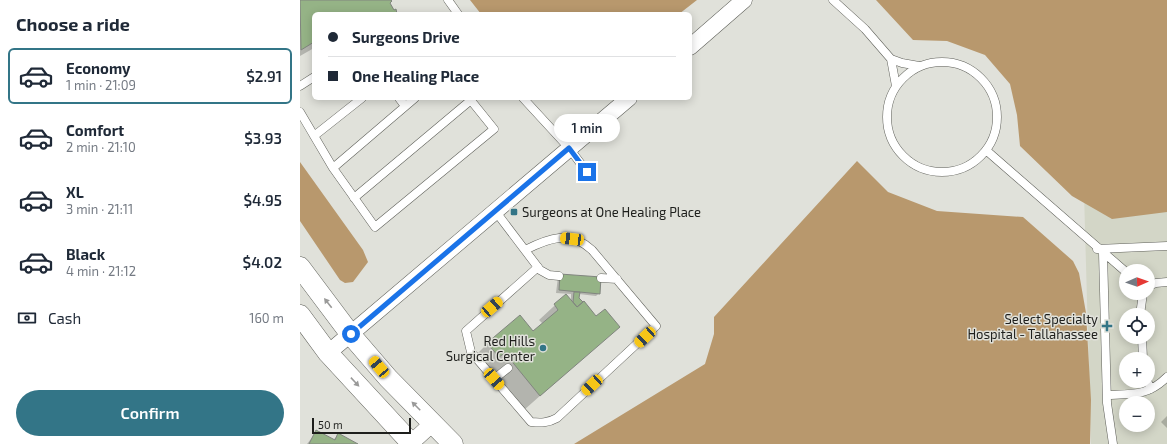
<!DOCTYPE html>
<meta charset="utf-8">
<style>
:root{--surface:#fff;--page:#f2f2f3;--text:#1f2937;--muted:#747a83;--line:#e0e1e3;--accent:#337587}
body{margin:0;font-family:"Exo 2",sans-serif;background:var(--page);color:var(--text);height:100vh;display:flex;flex-direction:column;font-size:15px;white-space:nowrap}
*{box-sizing:border-box;margin:0}
p{font-size:13px;color:var(--muted)}
.icon{flex:none;width:22px;height:22px;fill:none;stroke:currentColor;stroke-width:2;stroke-linecap:round;stroke-linejoin:round}
.map{position:relative;flex:1;overflow:hidden}
.panel{display:flex;flex-direction:column;background:var(--surface);width:300px}
.panel>*{flex:none}
.hud{position:absolute;left:12px;top:12px;width:380px;height:88px;border-radius:6px;box-shadow:0 2px 10px #0003;display:grid;align-content:center;height:88px;padding:0 16px;background:var(--surface)}
.needle{width:26px;rotate:88deg}
.controls{position:absolute;left:819px;top:264px;display:grid;gap:8px}
.controls a{display:grid;place-items:center;width:36px;height:36px;border-radius:50%;background:var(--surface);box-shadow:0 2px 10px #0003;font-size:20px}
.scale{position:absolute;left:12px;bottom:10px;width:99px;box-sizing:border-box;padding-left:4px;border:2px solid #1e1f1c;border-top:0;font-size:11px;line-height:14px;white-space:nowrap;color:#1e1f1c;-webkit-text-stroke:3px #e0e1da;paint-order:stroke}
.end{position:absolute;width:18px;height:18px;margin:-9px;border:5px solid #1a73e8;background:#fff;box-shadow:0 0 0 2px #fff}
.from{border-radius:50%}
.bubble{position:absolute;height:28px;border-radius:14px;background:var(--surface);box-shadow:0 2px 10px #0003;font-size:13px;font-weight:600;line-height:28px;text-align:center}
.car{position:absolute;width:12px;height:24px;margin:-12px -6px;border-radius:5px;box-shadow:0 0 3px 1px #0007;background:linear-gradient(#f5c518 24%,#345 0 40%,#f5c518 0 76%,#345 0 86%,#f5c518 0)}
.hud b{display:flex;align-items:center;gap:14px;height:38px;font-size:15px}
.hud b+b{border-top:1px solid var(--line)}
.hud i{width:10px;height:10px;background:var(--text)}
ul{padding:0;list-style:none}
li{display:flex;align-items:center;gap:12px;height:56px;margin:0 8px 6px;padding:0 8px;border:2px solid transparent;border-radius:6px}
li div{flex:1}
li b{display:block;font-size:15px}
li em{font-style:normal;font-weight:600}
li.active{border-color:var(--accent)}
li>.icon{width:36px;height:36px;stroke-width:1.5}
h2{padding:0 16px;font-size:18px;line-height:48px}
.pay{display:flex;align-items:center;gap:10px;height:44px;padding:0 16px;font-size:15px}
.pay p{margin-inline-start:auto}
.cta{display:flex;gap:8px;margin-top:auto;padding:8px 16px}
.cta a{flex:1;height:46px;border-radius:24px;background:var(--accent);color:#fff;font-size:16px;font-weight:600;line-height:46px;text-align:center}
main{display:flex;flex:1;min-height:0}
.map>svg:first-child{display:block}
.built{fill:#d3d6c7;fill-rule:evenodd}
.forest{fill:#b8986d}
.shadow{fill:#0003}
.building{fill:#95b386;stroke:#81857f}
.lines{fill:none;stroke-linecap:round;stroke-linejoin:round}
.service-casing{stroke:#5f605a;stroke-width:9}
.minor-casing{stroke:#5f605a;stroke-width:17}
.tertiary-casing{stroke:#5f605a;stroke-width:21}
.service{stroke:#fff;stroke-width:8}
.minor{stroke:#fff;stroke-width:16}
.tertiary{stroke:#fff;stroke-width:20}
.oneway{fill:#9a9a99}
.route{stroke:#1a73e8;stroke-width:5}
.poi-dot{fill:#337587;stroke:#e0e1da;stroke-width:1.5}
.labels{text-anchor:middle;dominant-baseline:central;stroke-width:3;stroke-linejoin:round;paint-order:stroke}
.poi-label{font-size:13px;fill:#1e1f1c;stroke:#e0e1da;text-anchor:end}
</style>
<main>
<section class="panel">
<h2>Choose a ride</h2>
<ul>
<li class="active"><svg class="icon" aria-label="car" viewBox="0 0 24 24"><path d="M5 17H2v-5l4-1 3-4h7l3 4 3 1v5h-3M9 17h6M6 11h13"/><circle cx="7" cy="17" r="2"/><circle cx="17" cy="17" r="2"/></svg><div><b>Economy</b><p>1 min · 21:09</p></div><em>$2.91</em></li>
<li><svg class="icon" aria-label="car" viewBox="0 0 24 24"><path d="M5 17H2v-5l4-1 3-4h7l3 4 3 1v5h-3M9 17h6M6 11h13"/><circle cx="7" cy="17" r="2"/><circle cx="17" cy="17" r="2"/></svg><div><b>Comfort</b><p>2 min · 21:10</p></div><em>$3.93</em></li>
<li><svg class="icon" aria-label="car" viewBox="0 0 24 24"><path d="M5 17H2v-5l4-1 3-4h7l3 4 3 1v5h-3M9 17h6M6 11h13"/><circle cx="7" cy="17" r="2"/><circle cx="17" cy="17" r="2"/></svg><div><b>XL</b><p>3 min · 21:11</p></div><em>$4.95</em></li>
<li><svg class="icon" aria-label="car" viewBox="0 0 24 24"><path d="M5 17H2v-5l4-1 3-4h7l3 4 3 1v5h-3M9 17h6M6 11h13"/><circle cx="7" cy="17" r="2"/><circle cx="17" cy="17" r="2"/></svg><div><b>Black</b><p>4 min · 21:12</p></div><em>$4.02</em></li>
</ul>
<div class="pay"><svg class="icon" aria-label="cash" viewBox="0 0 24 24"><path d="M3 7h18v10H3z"/><circle cx="12" cy="12" r="2"/></svg>Cash<p>160 m</p></div>
<div class="cta"><a>Confirm</a></div>
</section>
<div class="map">
<svg width="867" height="444" viewBox="0 0 867 444">
<rect width="100%" height="100%" fill="#e0e1da"/>
<path class="built" d="M867 192V444H791L784 193ZM826 271H848V293H826ZM826 315H848V337H826ZM826 359H848V381H826ZM826 403H848V425H826Z"/>
<path class="forest" d="M170 0H397L379 14H181Z
M576 0H867V212L812 219 772 196 720 146 717 115 710 84 685 55 647 41 613 40Z
M557 161 588 192 637 211 723 217 773 261 779 273 786 313 791 400 790 444H274L405 364 414 334V317Z
M0 162 63 250 68 262 53 282 45 283 40 280 0 221Z"/>
<path class="shadow" d="M0 0H88L96 14H14V48L0 56Z
M258 277 299 293 296 296 279 294 278 298 296 317 318 327 224 410 173 358 188 343 233 332 243 324 239 320 266 295 271 301V294L256 293Z
M867 416V428L861 422Z
M17 431 33 440 38 435 56 444H7Z"/>
<path class="building" d="M0 0H91L92 1 90 3 94 10 96 9 97 14H14V42L1 50Z
M260 274 301 277 300 294 259 290Z
M274 292H280L279 298 283 302 277 307 273 302Z
M266 294 277 307 284 301 296 316 305 309 320 327 240 396 205 353 199 357 187 343 220 315 233 331 258 310 254 304Z
M16 430 35 440 38 433 58 444H9Z"/>
<g class="lines">
<defs>
<path id="service" d="M148 0 158 14
M533 0 565 29 591 59 596 86
M591 59 602 63 619 66
M587 117a55 55 0 1 1 110 0a55 55 0 1 1-110 0Z
M0 86 14 77
M99 98 105 106
M223 98 269 148 287 172
M0 112 33 168 75 227 194 129 169 98
M14 136 62 98
M687 151 826 272
M33 168 115 98
M54 198 171 100
M196 212 240 270 249 275 259 276
M797 249 867 246
M225 250C249 238 270 230 292 250L356 326 257 418C248 423 241 423 231 422L171 352 166 331 238 267
M803 253 807 403 813 444
M301 278 317 279
M848 286 856 283 867 282
M840 315 843 293
M842 337 843 359
M194 379 208 368
M847 381 851 389
M807 395C833 394 848 396 867 377"/>
<path id="minor" d="M390 47 444 0
M28 353 329 98
M110 444 133 423"/>
<path id="tertiary" d="M0 267 51 335 88 378 153 444
M0 315 28 353 112 444"/>
</defs>
<use href="#service" class="service-casing"/>
<use href="#minor" class="minor-casing"/>
<use href="#tertiary" class="tertiary-casing"/>
<use href="#service" class="service"/>
<use href="#minor" class="minor"/>
<use href="#tertiary" class="tertiary"/>
</g>
<defs><path id="oneway-solid" d="M-6-.8H1V-3.2L6.5 0L1 3.2V.8H-6Z"/></defs>
<g class="oneway">
<use href="#oneway-solid" transform="translate(28 303) rotate(-128)"/>
<use href="#oneway-solid" transform="translate(55 382) rotate(47)"/>
<use href="#oneway-solid" transform="translate(116 406) rotate(-135)"/>
</g>
<g class="lines">
<path class="route" d="M51 334 269 148 287 172"/>
</g>
<g class="poi-dot">
<rect x="210" y="208" width="8" height="8" rx="2"/>
<path d="M805 320h4v4h4v4h-4v4h-4v-4h-4v-4h4z"/>
<circle cx="243" cy="348" r="4"/>
</g>
<g class="labels">
<g class="poi-label">
<text x="222" y="212" text-anchor="start">Surgeons at One Healing Place</text>
<text x="798" y="319">Select Specialty<tspan x="798" dy="15">Hospital - Tallahassee</tspan></text>
<text x="235" y="341">Red Hills<tspan x="235" dy="15">Surgical Center</tspan></text>
</g>
</g>
</svg>
<div class="controls">
<a><svg class="needle" viewBox="-14 -14 28 28"><path d="M0-13l5 13h-10z" fill="#e53935"/><path d="M0 13l5-13h-10z" fill="#747a83"/></svg></a>
<a><svg class="icon" aria-label="locate" viewBox="0 0 24 24"><circle cx="12" cy="12" r="6"/><path d="M12 2v4M12 18v4M2 12h4M18 12h4"/></svg></a>
<a>+</a>
<a>−</a>
</div>
<div class="scale">50 m</div>
<i class="end from" style="left:51px;top:334px"></i>
<i class="end" style="left:287px;top:172px"></i>
<div class="bubble" style="left:254px;top:114px;width:66px">1 min</div>
<i class="car" style="left:272px;top:239px;rotate:277deg"></i>
<i class="car" style="left:192px;top:307px;rotate:49deg"></i>
<i class="car" style="left:345px;top:337px;rotate:227deg"></i>
<i class="car" style="left:79px;top:367px;rotate:320deg"></i>
<i class="car" style="left:194px;top:379px;rotate:139deg"></i>
<i class="car" style="left:292px;top:385px;rotate:227deg"></i>
<div class="hud">
<b><i class="from"></i>Surgeons Drive</b>
<b><i></i>One Healing Place</b>
</div>
</div>
</main>
